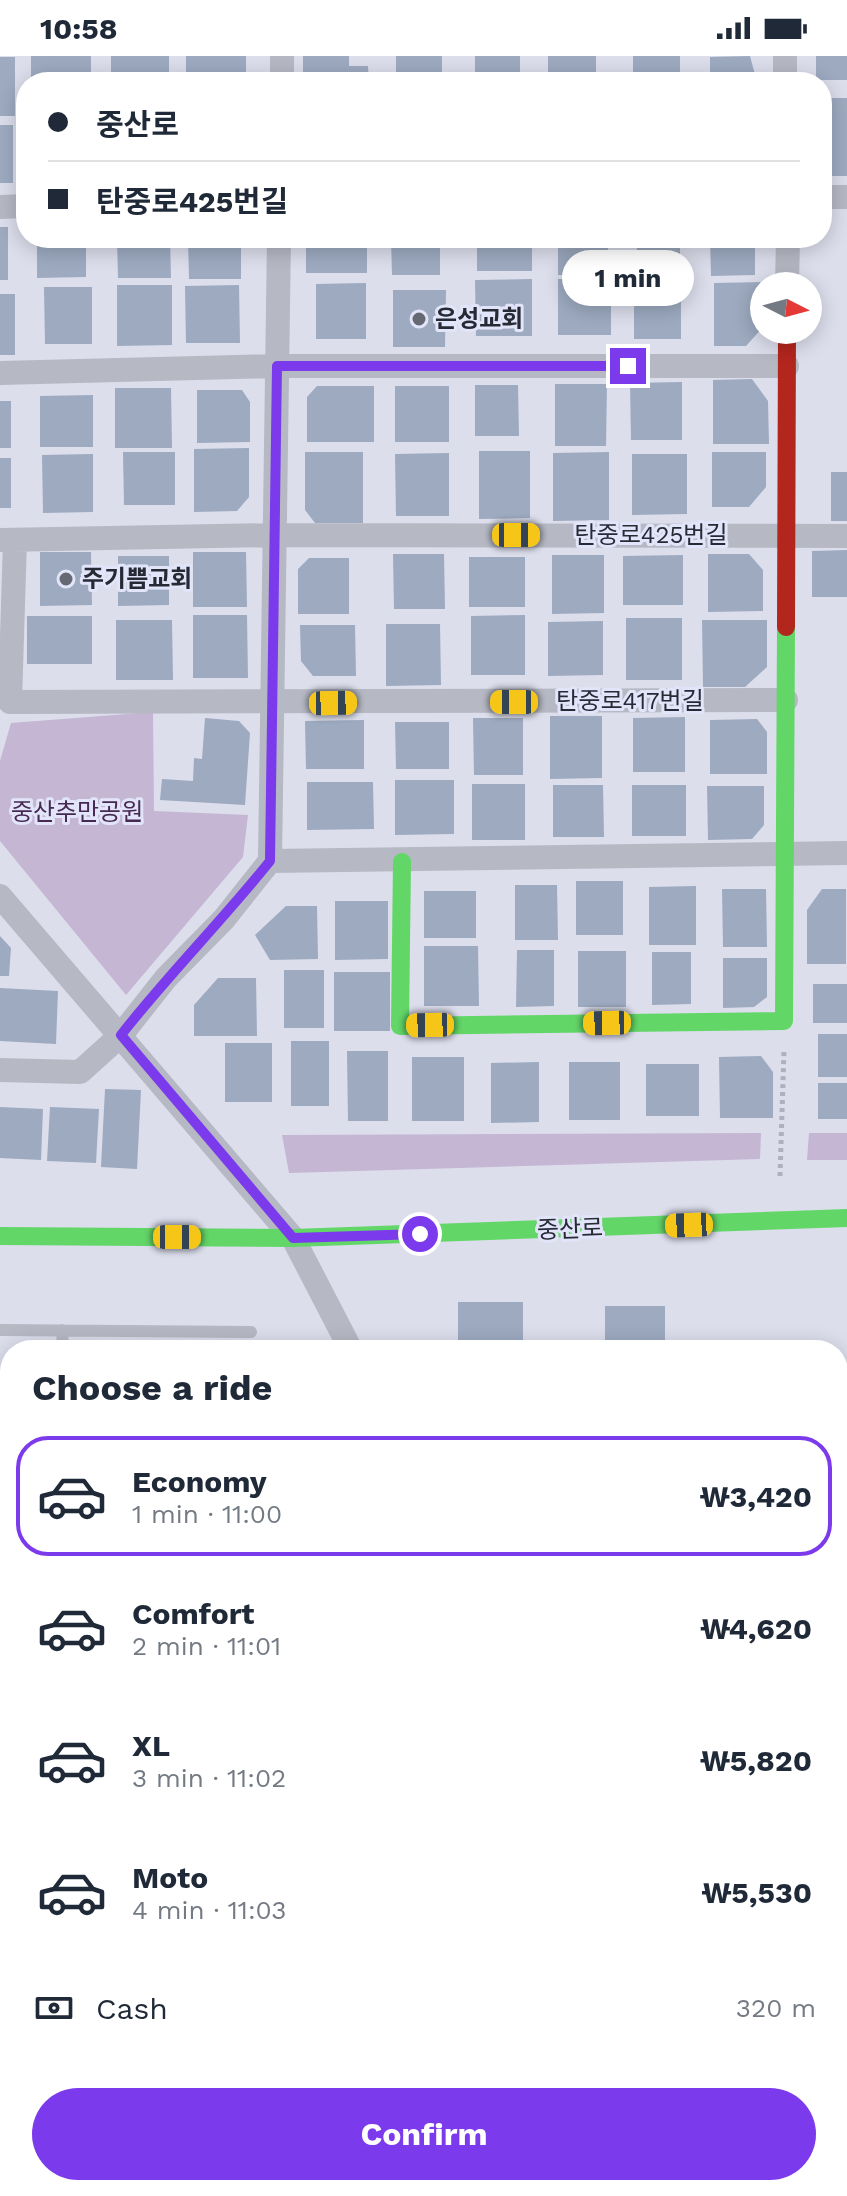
<!DOCTYPE html>
<meta charset="utf-8">
<style>
:root{--surface:#fff;--page:#f2f2f3;--text:#1f2937;--muted:#747a83;--line:#e0e1e3;--accent:#7c3aed}
body{margin:0;font-family:"Work Sans","Noto Sans KR",sans-serif;background:var(--page);color:var(--text);height:100vh;display:flex;flex-direction:column;font-size:30px;white-space:nowrap}
*{box-sizing:border-box;margin:0}
p{font-size:26px;color:var(--muted)}
.icon{flex:none;width:44px;height:44px;fill:none;stroke:currentColor;stroke-width:2;stroke-linecap:round;stroke-linejoin:round}
.map{position:relative;flex:1;overflow:hidden}
.drawer{position:absolute;left:0px;top:1284px;width:848px;height:856px;display:flex;flex-direction:column;background:var(--surface);border-radius:32px 32px 0 0;box-shadow:0 4px 20px #0003}
.drawer>*{flex:none}
.guide{position:absolute;left:16px;top:16px;width:816px;height:176px;border-radius:32px;box-shadow:0 4px 20px #0003;display:grid;align-content:center;height:176px;padding:0 32px;background:var(--surface)}
.needle{width:52px;rotate:96deg}
.controls{position:absolute;left:750px;top:216px;display:grid;gap:16px}
.controls a{display:grid;place-items:center;width:72px;height:72px;border-radius:50%;background:var(--surface);box-shadow:0 4px 20px #0003;font-size:40px}
.end{position:absolute;width:36px;height:36px;margin:-18px;border:10px solid #7c3aed;background:#fff;box-shadow:0 0 0 4px #fff}
.from{border-radius:50%}
.bubble{position:absolute;height:56px;border-radius:28px;background:var(--surface);box-shadow:0 4px 20px #0003;font-size:26px;font-weight:700;line-height:56px;text-align:center}
.car{position:absolute;width:24px;height:48px;margin:-24px -12px;border-radius:10px;box-shadow:0 0 6px 2px #0007;background:linear-gradient(#f5c518 24%,#345 0 40%,#f5c518 0 76%,#345 0 86%,#f5c518 0)}
.guide b{display:flex;align-items:center;gap:28px;height:76px;font-size:30px}
.guide b+b{border-top:2px solid var(--line)}
.guide i{width:20px;height:20px;background:var(--text)}
ul{padding:0;list-style:none}
li{display:flex;align-items:center;gap:24px;height:120px;margin:0 16px 12px;padding:0 16px;border:4px solid transparent;border-radius:32px}
li div{flex:1}
li b{display:block;font-size:30px}
li em{font-style:normal;font-weight:700}
li.selected{border-color:var(--accent)}
li>.icon{width:72px;height:72px;stroke-width:1.5}
h2{padding:0 32px;font-size:36px;line-height:96px}
.pay{display:flex;align-items:center;gap:20px;height:88px;padding:0 32px;font-size:30px}
.pay p{margin-inline-start:auto}
.cta{display:flex;gap:16px;margin-top:auto;padding:16px 32px}
.cta a{flex:1;height:92px;border-radius:48px;background:var(--accent);color:#fff;font-size:32px;font-weight:700;line-height:92px;text-align:center}
.status{display:flex;justify-content:space-between;align-items:center;height:56px;padding:0 40px;background:var(--surface);direction:ltr}
.status svg{height:22px;fill:currentColor}
.map>svg:first-child{display:block}
.green{fill:#c5b6d4}
.building{fill:#9daac0}
.lines{fill:none;stroke-linecap:round;stroke-linejoin:round}
.path{stroke:#aeb1bd;stroke-width:5;stroke-dasharray:4 4;stroke-linecap:butt}
.lane{stroke:#b6b9c4;stroke-width:12}
.street{stroke:#b6b9c4;stroke-width:24}
.fast{stroke:#63d668;stroke-width:18}
.jam{stroke:#b3261e;stroke-width:18}
.route{stroke:#7c3aed;stroke-width:10}
.poi-dot{fill:#656974;stroke:#e2e5f9;stroke-width:3}
.labels{text-anchor:middle;dominant-baseline:central;stroke-width:6;stroke-linejoin:round;paint-order:stroke}
.poi-label{font-size:24px;font-weight:bold;fill:#252a34;stroke:#e2e5f9;text-anchor:start}
.street-label{font-size:24px;fill:#252a34;stroke:#e2e5f9}
.park-label{font-size:24px;fill:#462853;stroke:#e2e5f9}
</style>
<div class="status"><b>10:58</b><svg viewBox="0 0 49 12"><path d="M0 12V9h3v3zM5 12V6h3v6zM10 12V3h3v9zM15 12V0h3v12zM26 1h20v11H26zM47 4h2v5h-2z"/></svg></div>
<div class="map">
<svg width="847" height="2140" viewBox="0 0 847 2140">
<rect width="100%" height="100%" fill="#dcdeec"/>
<path class="green" d="M153 656 154 755 248 759 243 801 126 939 0 785V705L11 667Z
M761 1077 760 1103 289 1117 282 1079Z
M809 1077H847V1104H807Z
M838 2098 847 2140H374L377 2130H838Z"/>
<path class="building" d="M31 0H91V26H31Z
M111 0H169V26H111Z
M186 0H246V26H186Z
M303 0H349V10H368L369 26H303Z
M396 0H442V26H396Z
M475 0H520V26H475Z
M548 0H596V26H548Z
M633 0H680V26H633Z
M750 0 757 26H710V1Z
M816 0H847V24H816Z
M0 1H15V60H0Z
M822 42H847V120H822Z
M0 69H13V127H0Z
M0 171H8V224H0Z
M37 182H86V221L37 222Z
M117 182H170L171 222H118Z
M188 182H241V223H189Z
M306 182H367V217H306Z
M391 182H440V219H392Z
M477 182H532V215H477Z
M558 182H608V219H558Z
M637 182H680V217H637Z
M710 182H755V219L711 220Z
M532 223V280H476L475 224Z
M558 223H611V279H558Z
M681 225V283H634V226Z
M766 226 764 270 746 290H714V227Z
M366 227V283H316V228Z
M117 229H172V289L117 290Z
M239 229 240 287H186L185 230Z
M44 231H92V288H45Z
M393 234H446L445 291H393Z
M0 238H15V299H0Z
M752 323 768 345 769 388H713V324Z
M682 326V384H631L630 327Z
M555 328H607L606 390H555Z
M475 329H518L519 380H475Z
M317 330H374V386H307V341Z
M395 330H449V386H395Z
M115 332H171L172 392H115Z
M197 334H242L250 346V386L197 387Z
M93 339V391H40V340Z
M0 345H11V392H0Z
M249 392V441L237 455 194 456V393Z
M479 395H530V462L479 463Z
M123 396H175V449H124Z
M305 396H363V467H315L305 454Z
M609 396V464L553 465V397Z
M712 396H766V431L749 451H712Z
M449 397V460H396L395 398Z
M93 398V456L43 457 42 399Z
M632 398H687V458L632 459Z
M0 402H11V452H0Z
M831 416H847V465H831Z
M847 494V541H812V495Z
M40 496H91L92 549 40 550Z
M193 496H246L247 551H193Z
M393 498H444L445 553H394Z
M708 498H749L763 514V555L708 556Z
M552 499H604V557L552 558Z
M683 499V549H623V500Z
M118 500H169V549L118 550Z
M469 501H525V551H469Z
M309 502H349V558H298V513Z
M193 559H247L248 622H193Z
M525 559V619H471V560Z
M27 560H92V608H27Z
M626 562H682V624H626Z
M116 564H172L173 624H116Z
M702 564H767V611L745 631H703Z
M603 565V619L548 620V566Z
M386 568H440L441 629 386 630Z
M300 569H355L356 620H313L301 605Z
M550 660H602V722L550 723Z
M685 661V716H633V662Z
M205 662 239 665 250 677 245 749 160 744 162 723 193 725 194 702 202 703Z
M473 662H523V719H474Z
M757 663 767 676V718H710V664Z
M364 664V713H306L305 665Z
M395 666H449V713H396Z
M395 724H454V778L395 779Z
M307 726H373L374 773 307 774Z
M472 728H525V784H472Z
M553 729H603L604 781H553Z
M632 729H686V780H632Z
M707 730H764V769L752 783 708 784Z
M576 825H623V879H576Z
M515 829H557L558 884H515Z
M696 830V889H649V831Z
M722 833H766L767 891H723Z
M822 833H846V908H807V854Z
M424 835H476V882H424Z
M335 845H388V903L335 904Z
M286 850H317L318 903 270 904 255 879Z
M0 880 11 892 9 920H0Z
M424 890H478L479 950H424Z
M517 894H554V950L516 951Z
M578 895H626V951H578Z
M652 896H691V948L652 949Z
M723 902H767V941L754 951 723 952Z
M284 914H324V972H284Z
M334 916H390V975H334Z
M218 922H256L257 980H194V949Z
M813 928H847V967H813Z
M0 932 58 935 56 988 0 985Z
M818 978H847V1021H818Z
M291 985H329V1050H291Z
M225 987H272V1046H225Z
M347 995H388V1065H348Z
M761 1000 773 1016V1062H720L719 1001Z
M412 1001H464V1065H412Z
M539 1006V1066L491 1067V1007Z
M569 1006H620V1064H569Z
M646 1008H699V1060H646Z
M818 1027H847V1063H818Z
M105 1033 141 1034 137 1113 101 1111Z
M0 1051 43 1053 41 1104 0 1102Z
M50 1051 99 1053 96 1107 47 1105Z
M458 1246H523V1294H458Z
M605 1250H665V1294H605Z
M0 1326H10V1381L0 1380Z"/>
<g class="lines">
<path class="path" d="M780 1120 784 994"/>
<path class="lane" d="M0 1274 251 1276
M62 1274 63 1294
M838 1555 847 1558
M123 2140 128 2130
M313 2140 314 2130"/>
<path class="street" d="M785 0V26
M282 26V0
M822 141H847
M0 151 26 150
M787 230 788 182
M0 317 277 310H787
M1 484 275 479 847 480
M15 484 10 646 786 644
M270 805 279 182
M0 840 293 1182 351 1294
M0 1014 80 1016 121 979 166 922 224 863 270 805 847 797
M838 1877 847 1890"/>
<path class="fast" d="M402 806 400 970 784 965 786 571
M0 1180 293 1182 847 1162"/>
<path class="jam" d="M786 571 787 274"/>
</g>
<g class="lines">
<path class="route" d="M420 1178 293 1182 121 979C168 919 222 865 270 805L277 310H628"/>
</g>
<g class="poi-dot">
<circle cx="419" cy="263" r="8"/>
<circle cx="66" cy="523" r="8"/>
</g>
<g class="labels">
<g class="poi-label">
<text x="435" y="263">은성교회</text>
<text x="82" y="523">주기쁨교회</text>
</g>
<g class="street-label">
<text x="651" y="479">탄중로425번길</text>
<text x="630" y="645">탄중로417번길</text>
<text transform="translate(570 1173) rotate(-2)">중산로</text>
</g>
<g class="park-label">
<text x="77" y="756">중산추만공원</text>
</g>
</g>
</svg>
<div class="controls">
<a><svg class="needle" viewBox="-14 -14 28 28"><path d="M0-13l5 13h-10z" fill="#e53935"/><path d="M0 13l5-13h-10z" fill="#747a83"/></svg></a>
</div>
<i class="end from" style="left:420px;top:1178px"></i>
<i class="end" style="left:628px;top:310px"></i>
<div class="bubble" style="left:562px;top:194px;width:132px">1 min</div>
<i class="car" style="left:516px;top:479px;rotate:90deg"></i>
<i class="car" style="left:514px;top:646px;rotate:270deg"></i>
<i class="car" style="left:333px;top:647px;rotate:89deg"></i>
<i class="car" style="left:607px;top:967px;rotate:269deg"></i>
<i class="car" style="left:430px;top:969px;rotate:269deg"></i>
<i class="car" style="left:689px;top:1169px;rotate:268deg"></i>
<i class="car" style="left:177px;top:1181px;rotate:90deg"></i>
<div class="guide">
<b><i class="from"></i>중산로</b>
<b><i></i>탄중로425번길</b>
</div>
<section class="drawer">
<h2>Choose a ride</h2>
<ul>
<li class="selected"><svg class="icon" aria-label="car" viewBox="0 0 24 24"><path d="M5 17H2v-5l4-1 3-4h7l3 4 3 1v5h-3M9 17h6M6 11h13"/><circle cx="7" cy="17" r="2"/><circle cx="17" cy="17" r="2"/></svg><div><b>Economy</b><p>1 min · 11:00</p></div><em>₩3,420</em></li>
<li><svg class="icon" aria-label="car" viewBox="0 0 24 24"><path d="M5 17H2v-5l4-1 3-4h7l3 4 3 1v5h-3M9 17h6M6 11h13"/><circle cx="7" cy="17" r="2"/><circle cx="17" cy="17" r="2"/></svg><div><b>Comfort</b><p>2 min · 11:01</p></div><em>₩4,620</em></li>
<li><svg class="icon" aria-label="car" viewBox="0 0 24 24"><path d="M5 17H2v-5l4-1 3-4h7l3 4 3 1v5h-3M9 17h6M6 11h13"/><circle cx="7" cy="17" r="2"/><circle cx="17" cy="17" r="2"/></svg><div><b>XL</b><p>3 min · 11:02</p></div><em>₩5,820</em></li>
<li><svg class="icon" aria-label="car" viewBox="0 0 24 24"><path d="M5 17H2v-5l4-1 3-4h7l3 4 3 1v5h-3M9 17h6M6 11h13"/><circle cx="7" cy="17" r="2"/><circle cx="17" cy="17" r="2"/></svg><div><b>Moto</b><p>4 min · 11:03</p></div><em>₩5,530</em></li>
</ul>
<div class="pay"><svg class="icon" aria-label="cash" viewBox="0 0 24 24"><path d="M3 7h18v10H3z"/><circle cx="12" cy="12" r="2"/></svg>Cash<p>320 m</p></div>
<div class="cta"><a>Confirm</a></div>
</section>
</div>
